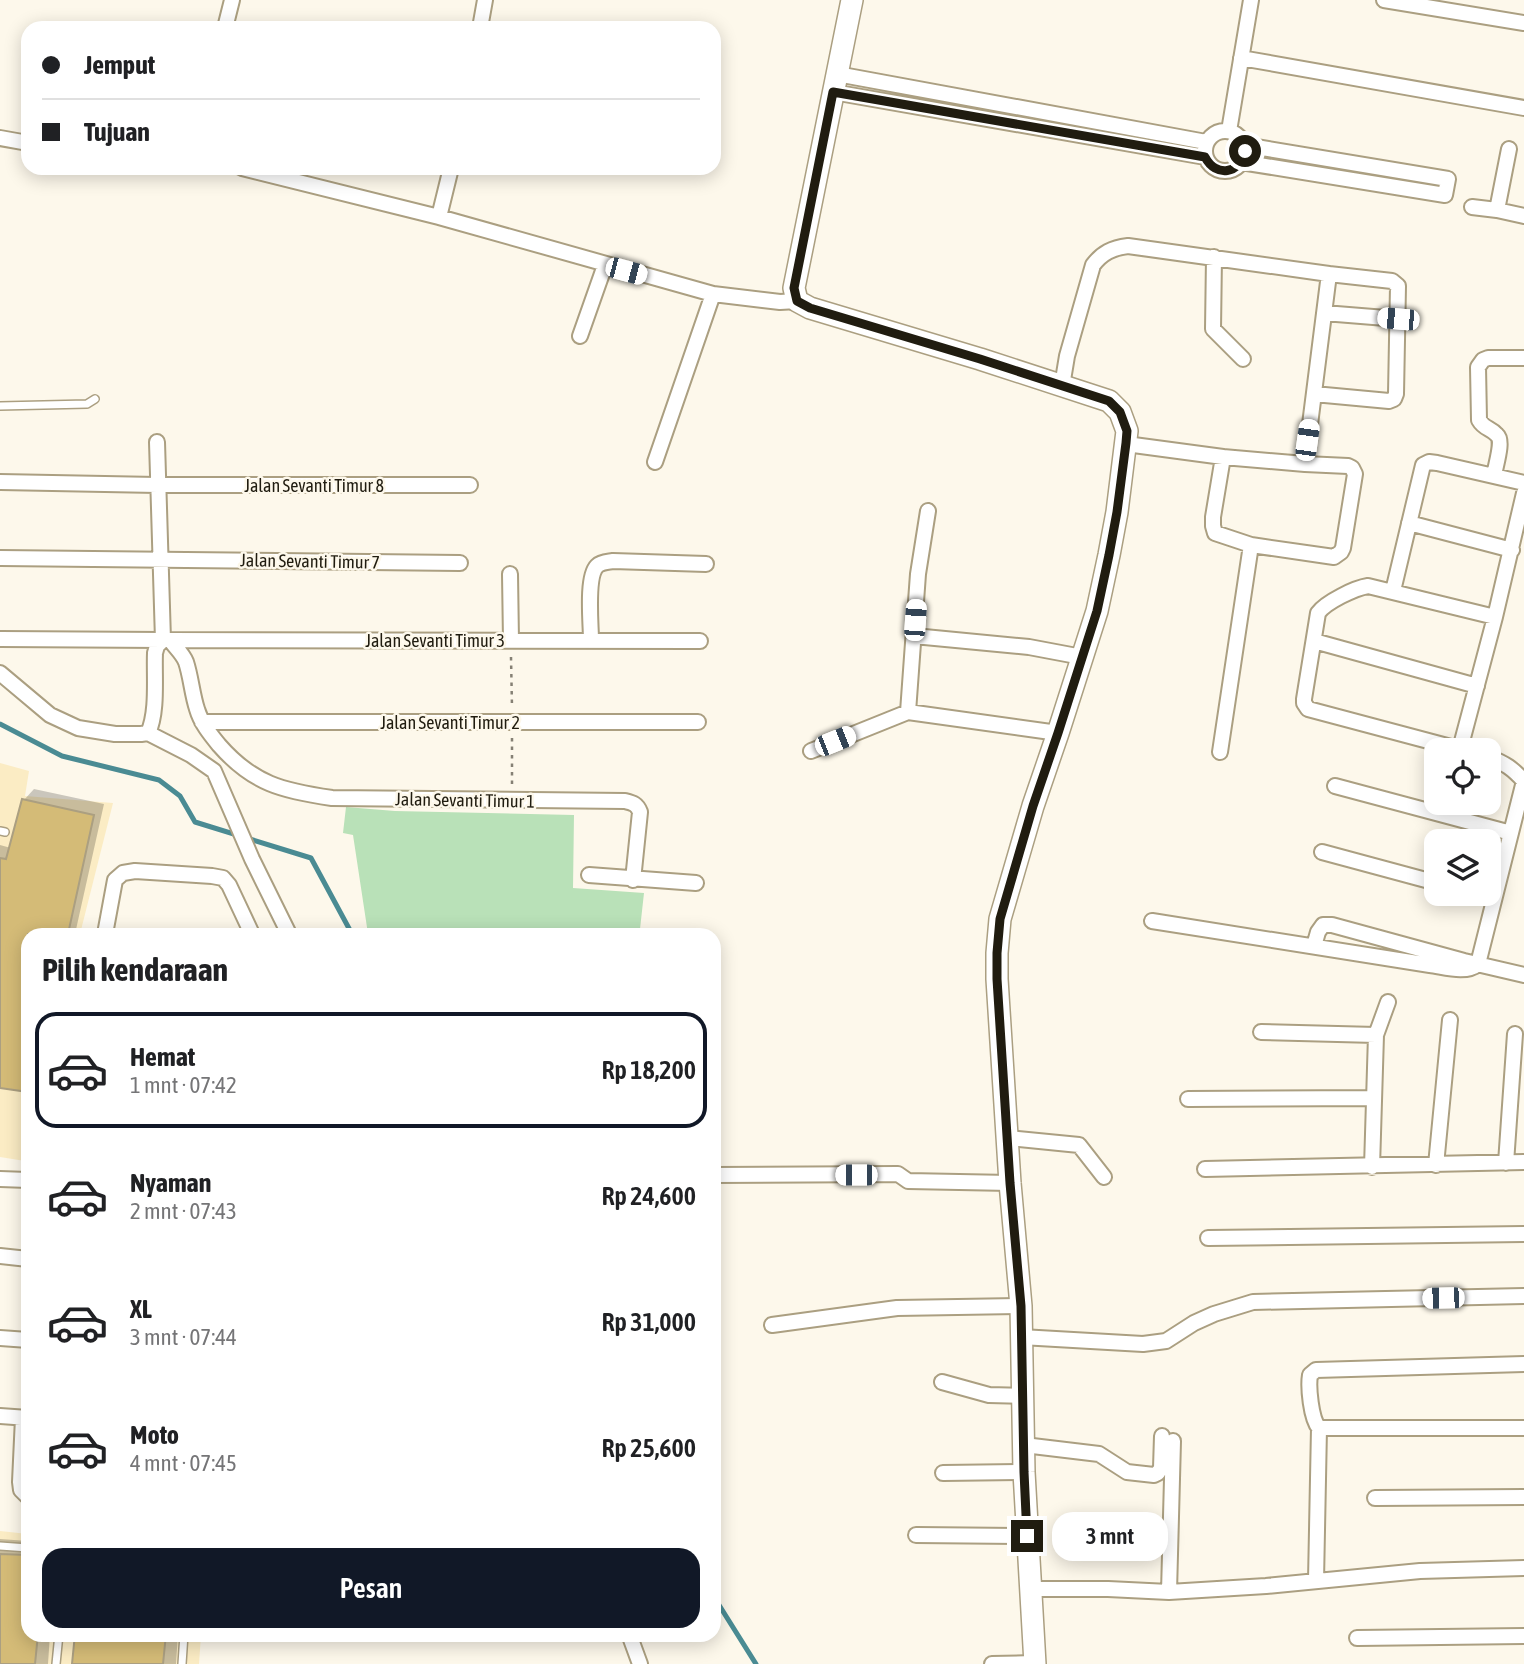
<!DOCTYPE html>
<html lang="id">
<meta charset="utf-8">
<style>
:root{--surface:#fff;--page:#f6f6f6;--text:#202124;--muted:#757577;--line:#e0e0e0;--accent:#111827}
body{margin:0;font-family:"Asap Condensed",sans-serif;background:var(--page);color:var(--text);height:100vh;display:flex;flex-direction:column;font-size:26px;white-space:nowrap}
*{box-sizing:border-box;margin:0}
p{font-size:23px;color:var(--muted)}
.icon{flex:none;width:38px;height:38px;fill:none;stroke:currentColor;stroke-width:2;stroke-linecap:round;stroke-linejoin:round}
.map{position:relative;flex:1;overflow:hidden}
.side{position:absolute;left:21px;top:928px;width:700px;height:714px;display:flex;flex-direction:column;background:var(--surface);border-radius:21px;box-shadow:0 4px 18px #0003}
.side>*{flex:none}
.banner{position:absolute;left:21px;top:21px;width:700px;height:154px;border-radius:21px;box-shadow:0 4px 18px #0003;display:grid;align-content:center;height:154px;padding:0 21px;background:var(--surface)}
.fabs{position:absolute;left:1424px;top:738px;display:grid;gap:14px}
.fabs a{display:grid;place-items:center;width:77px;height:77px;border-radius:14px;background:var(--surface);box-shadow:0 4px 18px #0003;font-size:35px}
.end{position:absolute;width:32px;height:32px;margin:-16px;border:9px solid #201c10;background:#fff;box-shadow:0 0 0 4px #fff}
.from{border-radius:50%}
.bubble{position:absolute;height:49px;border-radius:21px;background:var(--surface);box-shadow:0 4px 18px #0003;font-size:23px;font-weight:600;line-height:49px;text-align:center}
.car{position:absolute;width:21px;height:42px;margin:-21px -10px;border-radius:9px;box-shadow:0 0 5px 2px #0007;background:linear-gradient(#fff 24%,#345 0 40%,#fff 0 76%,#345 0 86%,#fff 0)}
.banner b{display:flex;align-items:center;gap:24px;height:66px;font-size:26px}
.banner b+b{border-top:2px solid var(--line)}
.banner i{width:18px;height:18px;background:var(--text)}
ul{padding:0;list-style:none}
li{display:flex;align-items:center;gap:21px;height:116px;margin:0 14px 10px;padding:0 7px;border:4px solid transparent;border-radius:21px}
li div{flex:1}
li b{display:block;font-size:26px}
li em{font-style:normal;font-weight:600}
li.current{border-color:var(--accent)}
li>.icon{width:63px;height:63px;stroke-width:1.5}
h2{padding:0 21px;font-size:32px;line-height:84px}
.primary-button{display:flex;gap:14px;margin-top:auto;padding:14px 21px}
.primary-button a{flex:1;height:80px;border-radius:21px;background:var(--accent);color:#fff;font-size:28px;font-weight:600;line-height:80px;text-align:center}
.map>svg:first-child{display:block}
.built{fill:#fbecc4}
.green{fill:#b9e1b8}
.shadow{fill:#0003}
.lines{fill:none;stroke-linecap:round;stroke-linejoin:round}
.stream{stroke:#4a8b93;stroke-width:5}
.building{fill:#d4bb77;stroke:#ab9f81;stroke-width:2}
.lane-casing{stroke:#ab9f81;stroke-width:10}
.street-casing{stroke:#ab9f81;stroke-width:18}
.secondary-casing{stroke:#ab9f81;stroke-width:24}
.path{stroke:#858074;stroke-width:2.5;stroke-dasharray:3.5 5;stroke-linecap:butt}
.lane{stroke:#fff;stroke-width:7}
.street{stroke:#fff;stroke-width:14}
.secondary{stroke:#fff;stroke-width:21}
.route{stroke:#201c10;stroke-width:9}
.labels{text-anchor:middle;dominant-baseline:central;stroke-width:5;stroke-linejoin:round;paint-order:stroke}
.street-label{font-size:18px;fill:#201c10;stroke:#fdf8eb}
</style>
<div class="map">
<svg width="1524" height="1664" viewBox="0 0 1524 1664">
<rect width="100%" height="100%" fill="#fdf8eb"/>
<path class="built" d="M0 763 29 771 25 796 113 803 80 934H28V1150L25 1161 0 1157Z
M0 1531 28 1534V1634L201 1635 199 1664H0Z"/>
<path class="green" d="M346 807 395 811 574 815 573 888 644 893 640 929 478 934H368L353 835 343 833Z"/>
<path class="shadow" d="M34 789 104 804 75 934H28V1090L0 1086V845L11 848 24 800Z
M0 1539 28 1541V1634H50L48 1664H0Z
M77 1634H178L176 1664H74Z"/>
<g class="lines">
<path class="stream" d="M0 724 62 756 159 780 180 796 195 822 311 858 352 934
M714 1597 756 1664"/>
</g>
<path class="building" d="M22 799 94 815 68 934H28V1092L0 1088V858L6 859Z
M0 1554 28 1555V1634H38L35 1664H0Z
M75 1634H166L163 1664H72Z"/>
<g class="lines">
<defs>
<path id="lane" d="M0 406 87 404 95 399
M0 831 5 832
M0 1546 28 1548
M56 1664 59 1634
M182 1664 184 1634"/>
<path id="street" d="M1384 0 1524 23
M225 28 232 0
M480 28 485 0
M1241 58 1524 108
M837 74 1206 142
M833 92 1205 157
M1205 151a20 20 0 1 1 40 0a20 20 0 1 1-40 0Z
M1229 131 1251 0
M0 138 28 143
M1241 162 1445 195 1448 179 1244 145
M242 168 439 217 713 294 780 302 797 301
M1472 207 1497 210 1524 216
M1497 210 1509 149
M439 217 451 168
M1214 257 1213 329 1243 359
M1324 313 1398 319
M580 336 605 265
M1062 386 1067 356 1093 265C1102 253 1112 248 1128 246L1329 274 1305 464 1223 457 1126 444
M1314 394 1389 401 1394 399 1396 394 1398 286 1392 281 1329 274
M1223 457 1213 517V526L1215 533 1251 545 1334 557 1341 552 1343 548 1355 474 1352 468 1348 466 1305 464
M655 462 713 294
M1494 476C1495 467 1504 441 1497 435 1491 428 1484 429 1479 420L1478 367 1483 360 1488 358H1524
M0 482 157 485H470
M1409 523 1512 550
M0 558 460 563
M510 574 511 641
M1393 591 1423 465 1429 462 1437 463 1524 483
M914 636 1029 647 1082 657
M0 639 163 640 157 442
M170 640 700 641
M591 640C591 624 586 577 597 566 601 562 607 562 613 561L706 564
M1314 641 1477 686
M0 673 50 715 78 728 115 734H141L148 733C158 712 154 676 155 653L157 646 163 640H170C175 647 183 654 186 662 191 677 192 694 197 709 201 723 210 734 219 745 253 784 283 791 332 798L625 801C633 803 637 804 640 812L633 880
M908 712 918 574 928 511
M202 722H698
M148 733 191 755 214 771 252 859 289 934
M1460 749 1495 617 1524 493
M811 751 908 712 1058 733
M1466 751 1308 709 1304 703V699L1318 613C1326 602 1355 588 1368 586L1495 617
M1220 752 1251 545
M1335 786 1511 833
M1322 852 1437 883
M589 875 696 883
M1152 921 1430 965C1445 967 1466 974 1478 964L1524 781C1512 768 1506 764 1489 757
M105 934 115 880 123 873 135 871 212 876 223 878 229 885 252 934
M1314 946 1318 932 1323 925H1332L1464 961 1524 975
M1261 1032 1376 1035
M1188 1099 1374 1098
M1008 1138 1079 1145 1104 1177
M1506 1163 1515 1034
M1436 1165 1450 1020
M1372 1167 1376 1035 1388 1002
M1205 1169 1524 1162
M714 1175 898 1174 908 1181 1010 1183
M0 1179 28 1180
M1208 1238 1524 1234
M0 1256 28 1259
M772 1325 897 1308 1021 1306
M1021 1337 1143 1344 1166 1341 1194 1323 1214 1314 1253 1302 1524 1296
M0 1338 28 1340
M1524 1364 1316 1370 1310 1375C1308 1387 1311 1419 1319 1428H1524
M942 1382 989 1395 1023 1396
M0 1416 28 1418
M23 1418 20 1482 21 1490 28 1497
M1024 1445 1099 1454 1127 1472 1154 1475 1158 1473 1161 1468 1162 1436
M943 1473 1024 1472
M1375 1498 1524 1497
M916 1535 1027 1536
M1316 1581 1319 1428
M1030 1589H1108L1169 1592 1266 1586 1420 1571 1524 1568
M1169 1592 1173 1441
M629 1634 640 1664
M1357 1638 1524 1636
M992 1664 1034 1663"/>
<path id="secondary" d="M852 0 794 288 797 301 810 308 980 359 1109 401 1120 412 1127 431 1117 512 1109 555 1097 611 1058 733 1033 806 1000 919 997 953V979L1010 1183 1021 1306 1024 1472 1035 1664"/>
</defs>
<use href="#lane" class="lane-casing"/>
<use href="#street" class="street-casing"/>
<use href="#secondary" class="secondary-casing"/>
<path class="path" d="M511 657 512 707
M512 738V784"/>
<use href="#lane" class="lane"/>
<use href="#street" class="street"/>
<use href="#secondary" class="secondary"/>
</g>
<g class="lines">
<path class="route" d="M1027 1536 1024 1472 1021 1306 1010 1183 997 979V953L1000 919 1033 806 1058 733 1097 611 1109 555 1117 512 1126 443 1127 431 1120 412 1109 401 980 359 810 308 797 301 794 288 833 92 1205 157C1216 178 1240 174 1245 151"/>
</g>
<g class="labels">
<g class="street-label">
<text x="314" y="485">Jalan Sevanti Timur 8</text>
<text transform="translate(310 561) rotate(1)">Jalan Sevanti Timur 7</text>
<text x="435" y="640">Jalan Sevanti Timur 3</text>
<text x="450" y="722">Jalan Sevanti Timur 2</text>
<text transform="translate(465 800) rotate(1)">Jalan Sevanti Timur 1</text>
</g>
</g>
</svg>
<div class="fabs">
<a><svg class="icon" aria-label="locate" viewBox="0 0 24 24"><circle cx="12" cy="12" r="6"/><path d="M12 2v4M12 18v4M2 12h4M18 12h4"/></svg></a>
<a><svg class="icon" aria-label="layers" viewBox="0 0 24 24"><path d="M12 4l9 5-9 5-9-5zM3 14l9 5 9-5"/></svg></a>
</div>
<i class="end from" style="left:1245px;top:151px"></i>
<i class="end" style="left:1027px;top:1536px"></i>
<div class="bubble" style="left:1052px;top:1512px;width:116px">3 mnt</div>
<i class="car" style="left:626px;top:271px;rotate:105deg"></i>
<i class="car" style="left:1398px;top:319px;rotate:275deg"></i>
<i class="car" style="left:1307px;top:440px;rotate:8deg"></i>
<i class="car" style="left:915px;top:620px;rotate:4deg"></i>
<i class="car" style="left:835px;top:741px;rotate:68deg"></i>
<i class="car" style="left:856px;top:1175px;rotate:270deg"></i>
<i class="car" style="left:1443px;top:1298px;rotate:269deg"></i>
<div class="banner">
<b><i class="from"></i>Jemput</b>
<b><i></i>Tujuan</b>
</div>
<section class="side">
<h2>Pilih kendaraan</h2>
<ul>
<li class="current"><svg class="icon" aria-label="car" viewBox="0 0 24 24"><path d="M5 17H2v-5l4-1 3-4h7l3 4 3 1v5h-3M9 17h6M6 11h13"/><circle cx="7" cy="17" r="2"/><circle cx="17" cy="17" r="2"/></svg><div><b>Hemat</b><p>1 mnt · 07:42</p></div><em>Rp 18,200</em></li>
<li><svg class="icon" aria-label="car" viewBox="0 0 24 24"><path d="M5 17H2v-5l4-1 3-4h7l3 4 3 1v5h-3M9 17h6M6 11h13"/><circle cx="7" cy="17" r="2"/><circle cx="17" cy="17" r="2"/></svg><div><b>Nyaman</b><p>2 mnt · 07:43</p></div><em>Rp 24,600</em></li>
<li><svg class="icon" aria-label="car" viewBox="0 0 24 24"><path d="M5 17H2v-5l4-1 3-4h7l3 4 3 1v5h-3M9 17h6M6 11h13"/><circle cx="7" cy="17" r="2"/><circle cx="17" cy="17" r="2"/></svg><div><b>XL</b><p>3 mnt · 07:44</p></div><em>Rp 31,000</em></li>
<li><svg class="icon" aria-label="car" viewBox="0 0 24 24"><path d="M5 17H2v-5l4-1 3-4h7l3 4 3 1v5h-3M9 17h6M6 11h13"/><circle cx="7" cy="17" r="2"/><circle cx="17" cy="17" r="2"/></svg><div><b>Moto</b><p>4 mnt · 07:45</p></div><em>Rp 25,600</em></li>
</ul>
<div class="primary-button"><a>Pesan</a></div>
</section>
</div>
